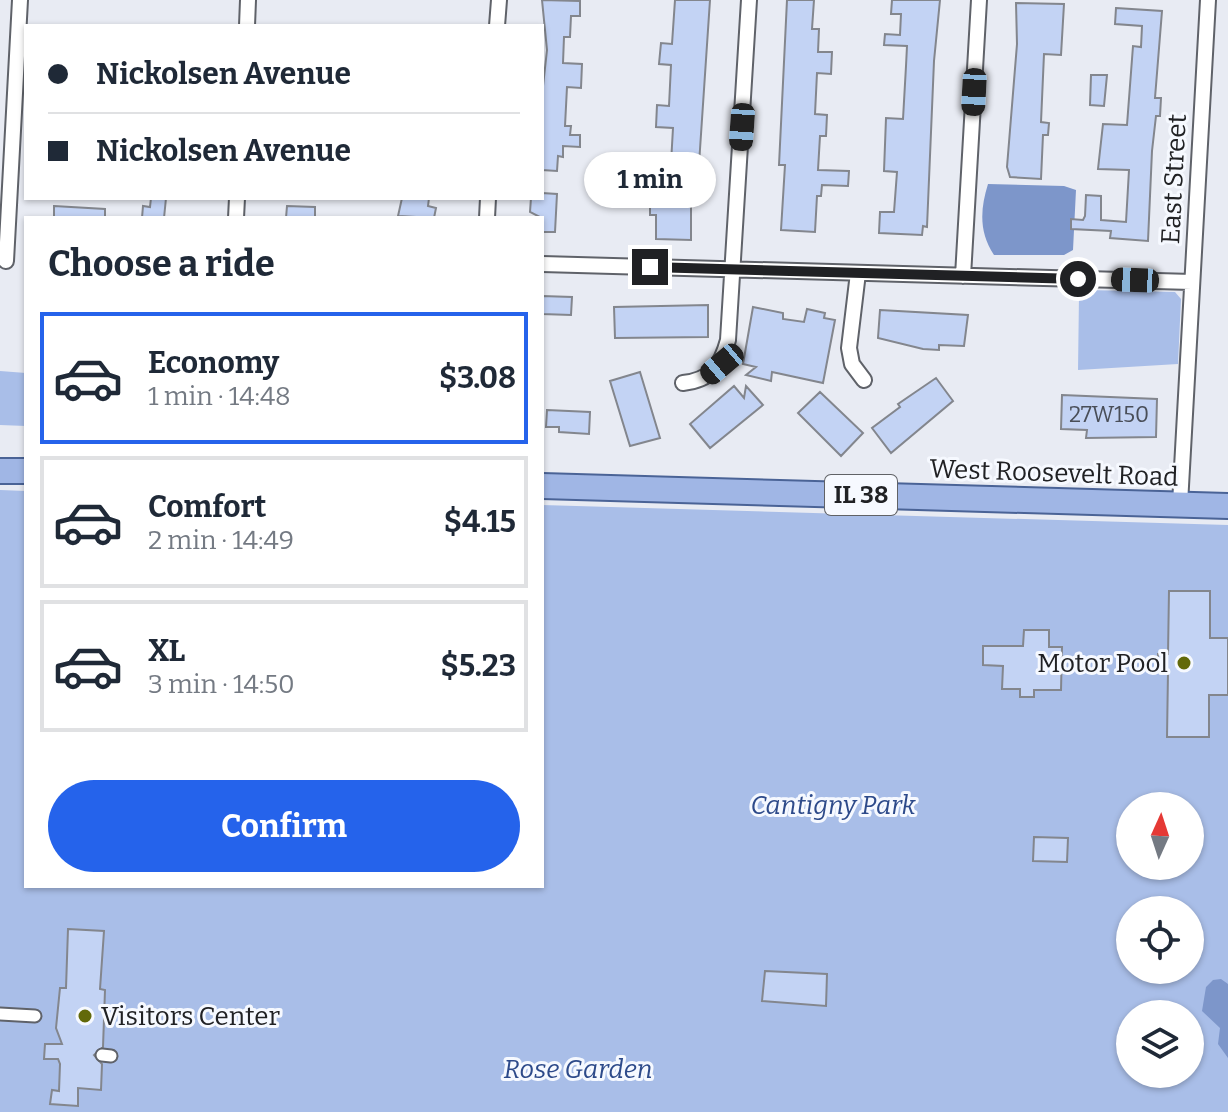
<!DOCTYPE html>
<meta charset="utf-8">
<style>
:root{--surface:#fff;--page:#f2f2f3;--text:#1f2937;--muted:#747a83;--line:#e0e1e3;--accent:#2563eb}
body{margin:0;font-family:Bitter,serif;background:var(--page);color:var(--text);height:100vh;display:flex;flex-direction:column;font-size:30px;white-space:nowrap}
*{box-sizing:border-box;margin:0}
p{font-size:26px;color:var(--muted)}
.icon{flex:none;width:44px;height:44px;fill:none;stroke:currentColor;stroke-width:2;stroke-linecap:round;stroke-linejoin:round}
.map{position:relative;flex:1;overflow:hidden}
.panel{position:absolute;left:24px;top:216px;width:520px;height:672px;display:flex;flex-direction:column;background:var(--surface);border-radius:0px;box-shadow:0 2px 6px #0004}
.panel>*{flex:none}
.top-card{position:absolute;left:24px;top:24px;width:520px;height:176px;border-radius:0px;box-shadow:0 2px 6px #0004;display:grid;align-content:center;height:176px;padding:0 24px;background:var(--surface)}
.needle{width:52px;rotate:3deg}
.controls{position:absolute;left:1116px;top:792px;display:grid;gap:16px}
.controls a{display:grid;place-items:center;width:88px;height:88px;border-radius:50%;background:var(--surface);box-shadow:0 2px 6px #0004;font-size:40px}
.end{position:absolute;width:36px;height:36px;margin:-18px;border:10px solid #202124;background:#fff;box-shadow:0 0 0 4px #fff}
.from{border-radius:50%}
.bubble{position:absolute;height:56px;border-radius:28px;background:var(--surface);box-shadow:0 2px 6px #0004;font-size:26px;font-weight:700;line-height:56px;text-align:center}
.car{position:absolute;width:24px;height:48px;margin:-24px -12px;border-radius:10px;box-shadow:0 0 6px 2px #0007;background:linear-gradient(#222 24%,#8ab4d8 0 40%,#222 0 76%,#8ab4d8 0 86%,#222 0)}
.top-card b{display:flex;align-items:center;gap:28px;height:76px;font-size:30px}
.top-card b+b{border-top:2px solid var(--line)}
.top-card i{width:20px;height:20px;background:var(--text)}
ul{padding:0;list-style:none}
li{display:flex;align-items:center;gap:24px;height:132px;margin:0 16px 12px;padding:0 8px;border:4px solid var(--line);border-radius:0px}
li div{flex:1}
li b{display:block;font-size:30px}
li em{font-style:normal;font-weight:700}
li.active{border-color:var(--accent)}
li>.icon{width:72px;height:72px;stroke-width:1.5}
h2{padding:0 24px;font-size:36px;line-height:96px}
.cta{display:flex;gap:16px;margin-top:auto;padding:16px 24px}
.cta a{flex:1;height:92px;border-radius:48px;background:var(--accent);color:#fff;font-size:32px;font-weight:700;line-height:92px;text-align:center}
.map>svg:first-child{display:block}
.green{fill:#a9bee8;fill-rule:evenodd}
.water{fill:#7d96ca}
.building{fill:#c3d3f4;stroke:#83868d;stroke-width:2}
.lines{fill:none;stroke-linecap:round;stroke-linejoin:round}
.pedestrian-casing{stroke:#5f6269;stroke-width:15}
.minor-casing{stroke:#5f6269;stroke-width:18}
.primary-casing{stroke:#4a6396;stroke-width:28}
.pedestrian{stroke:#fff;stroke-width:11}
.minor{stroke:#fff;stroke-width:14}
.primary{stroke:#a0b6e5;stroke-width:24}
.route{stroke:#202124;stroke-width:10}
.poi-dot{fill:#62690a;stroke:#f6f9ff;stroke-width:3}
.labels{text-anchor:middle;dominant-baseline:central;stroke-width:6;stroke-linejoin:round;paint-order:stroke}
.number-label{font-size:22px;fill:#494e58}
.shield{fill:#f6f9ff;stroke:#606266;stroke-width:2}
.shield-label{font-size:24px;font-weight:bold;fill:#202124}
.street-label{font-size:26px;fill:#202124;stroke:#f6f9ff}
.poi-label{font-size:26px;fill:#202124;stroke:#f6f9ff;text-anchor:end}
.park-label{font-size:26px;font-style:italic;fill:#2d4a8a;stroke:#f6f9ff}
</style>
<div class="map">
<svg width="1228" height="1112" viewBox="0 0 1228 1112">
<rect width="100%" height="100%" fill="#e8ebf3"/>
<path class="green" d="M1086 290 1175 292 1181 299 1178 364 1078 370 1079 295Z
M0 371 26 373V426L0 425Z
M0 490 26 491V886H542V505L1228 525V1112H0ZM1130 806H1190V866H1130ZM1130 910H1190V970H1130ZM1130 1014H1190V1074H1130Z"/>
<path class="water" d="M988 184 1064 186 1076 190 1073 250 1064 255H994C979 232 980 210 988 184Z
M1221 979 1228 984V1058L1218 1044 1220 1028 1202 1011 1206 987 1213 980Z"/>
<path class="building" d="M542 0 580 1V16H571L570 37H564L563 63 582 64 581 88 567 87 565 126H571L570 135H580V147L563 146V157L558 156 557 171 542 170V95L547 50Z
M675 0H710L698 179H694V190H691V240L656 239V215H650V196H665L667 163H671L673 128 656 127 657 105 669 106 671 65 659 64 661 43 672 44Z
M787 0H814L812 29H819L818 52H832L831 74 817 73 815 114 827 115 826 136H820L818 170 849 171 848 186 822 185 821 196H817L815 232 781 230 785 165H779Z
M892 0H940L934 61 927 227 923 226 922 235 879 233 880 212H894L897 172 884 171 886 118 903 119 906 66 907 46 884 45 885 34 900 35 901 14H891Z
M1016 3 1064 4 1061 55 1044 54 1041 122 1049 123 1048 135H1043L1041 179 1010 177 1007 167 1017 44Z
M1116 8 1162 11 1155 98H1161L1160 116H1156L1152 151 1148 241 1110 238 1111 231 1071 229V219L1083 220 1085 216 1086 195 1101 196V220L1126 222 1129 170 1098 169 1103 124 1127 125 1133 46 1141 47 1142 26 1115 24Z
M1091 75H1107L1104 106 1090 105Z
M542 193 557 194 555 232H542V218L530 212 531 198H542Z
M151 198H166L164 218H142L143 206 150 207Z
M402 198H429L428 206 436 208 434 218 398 216Z
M54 206 105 209V218H54Z
M287 206 315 207V218H286Z
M542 296 572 297 571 315 542 314Z
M708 305V337L615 338 614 307Z
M753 307 783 313V319L804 322 807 309 825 313 824 318 835 320 823 383 772 372 771 381 746 375 756 367 743 364Z
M880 310 968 315 964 346 939 345V350L923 349 878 338Z
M640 372 660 438 630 446 610 381Z
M936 378 953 401 891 453 872 428 900 407 898 404Z
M734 386 744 398 746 386 763 405 710 448 690 424Z
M820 392 863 433 841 456 798 413Z
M1062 395 1157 399 1156 437 1086 438 1087 430 1061 429Z
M547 410 590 412 589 434 559 432V427H546Z
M1169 591H1210V638H1228V695H1209V737H1167L1168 672H1158V654H1168Z
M1024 630H1049V647H1062L1061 690H1034V697H1020V689H1002L1003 666 983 665V646H1023Z
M1034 837 1068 838 1067 862 1033 861Z
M68 929 104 931 100 989 105 990 103 1047 94 1055 102 1064 101 1090 78 1088V1106L50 1104 52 1090 59 1091 60 1064 58 1059H44L45 1044H62L56 1028 60 988H66Z
M765 971 827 974 826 1006 762 1001Z"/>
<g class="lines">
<defs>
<path id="pedestrian" d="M0 1014 35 1016
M102 1055 111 1056"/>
<path id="minor" d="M247 26 248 0
M497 26 499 0
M236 218 237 198
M487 218 488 198
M6 261 20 0
M542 264 1192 282
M858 273 849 348 852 364 864 380
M963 276 979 0
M683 383C711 380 721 366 728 340L749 0
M1180 504 1208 0"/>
<path id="primary" d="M0 471H26
M542 486 1228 506"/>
</defs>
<use href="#pedestrian" class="pedestrian-casing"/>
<use href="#minor" class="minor-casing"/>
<use href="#primary" class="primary-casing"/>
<use href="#pedestrian" class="pedestrian"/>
<use href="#minor" class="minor"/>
<use href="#primary" class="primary"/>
</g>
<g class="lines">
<path class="route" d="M650 267 1078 279"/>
</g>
<g class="poi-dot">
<circle cx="1184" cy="663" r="8"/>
<circle cx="85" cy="1016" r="8"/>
</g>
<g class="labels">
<g class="number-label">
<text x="1109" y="414">27W150</text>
</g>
<rect class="shield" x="825" y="475" width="72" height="40" rx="6"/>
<g class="shield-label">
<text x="861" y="495">IL 38</text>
</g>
<g class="street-label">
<text transform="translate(1174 179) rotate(-87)">East Street</text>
<text transform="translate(1054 473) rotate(2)">West Roosevelt Road</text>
</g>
<g class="poi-label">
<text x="1168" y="663">Motor Pool</text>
<text x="101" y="1016" text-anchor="start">Visitors Center</text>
</g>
<g class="park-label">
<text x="833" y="805">Cantigny Park</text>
<text x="578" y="1069">Rose Garden</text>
</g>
</g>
</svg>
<div class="controls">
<a><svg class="needle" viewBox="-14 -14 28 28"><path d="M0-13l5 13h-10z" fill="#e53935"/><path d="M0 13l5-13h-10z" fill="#747a83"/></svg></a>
<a><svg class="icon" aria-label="locate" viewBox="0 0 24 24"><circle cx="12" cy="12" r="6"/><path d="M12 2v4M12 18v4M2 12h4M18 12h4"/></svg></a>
<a><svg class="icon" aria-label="layers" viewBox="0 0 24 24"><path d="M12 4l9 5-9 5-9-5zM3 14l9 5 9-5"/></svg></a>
</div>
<i class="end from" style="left:1078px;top:279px"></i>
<i class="end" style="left:650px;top:267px"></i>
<div class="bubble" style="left:584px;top:152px;width:132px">1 min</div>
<i class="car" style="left:974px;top:92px;rotate:183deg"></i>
<i class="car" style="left:742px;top:127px;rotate:184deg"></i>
<i class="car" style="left:1135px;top:280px;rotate:272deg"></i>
<i class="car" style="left:722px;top:364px;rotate:230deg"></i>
<div class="top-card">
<b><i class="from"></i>Nickolsen Avenue</b>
<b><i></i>Nickolsen Avenue</b>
</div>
<section class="panel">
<h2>Choose a ride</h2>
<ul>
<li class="active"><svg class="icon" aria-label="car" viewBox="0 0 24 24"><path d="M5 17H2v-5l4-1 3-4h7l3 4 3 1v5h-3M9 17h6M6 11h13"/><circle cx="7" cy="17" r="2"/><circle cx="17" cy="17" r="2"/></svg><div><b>Economy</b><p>1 min · 14:48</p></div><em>$3.08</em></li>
<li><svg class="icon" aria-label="car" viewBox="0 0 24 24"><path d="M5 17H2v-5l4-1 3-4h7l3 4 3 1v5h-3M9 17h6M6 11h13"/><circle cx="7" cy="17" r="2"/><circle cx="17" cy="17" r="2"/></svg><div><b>Comfort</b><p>2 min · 14:49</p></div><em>$4.15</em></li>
<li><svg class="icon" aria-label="car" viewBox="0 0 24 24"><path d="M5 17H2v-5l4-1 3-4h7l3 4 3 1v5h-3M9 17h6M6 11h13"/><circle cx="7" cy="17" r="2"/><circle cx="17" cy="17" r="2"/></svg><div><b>XL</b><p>3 min · 14:50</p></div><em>$5.23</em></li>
</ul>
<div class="cta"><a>Confirm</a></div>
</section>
</div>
